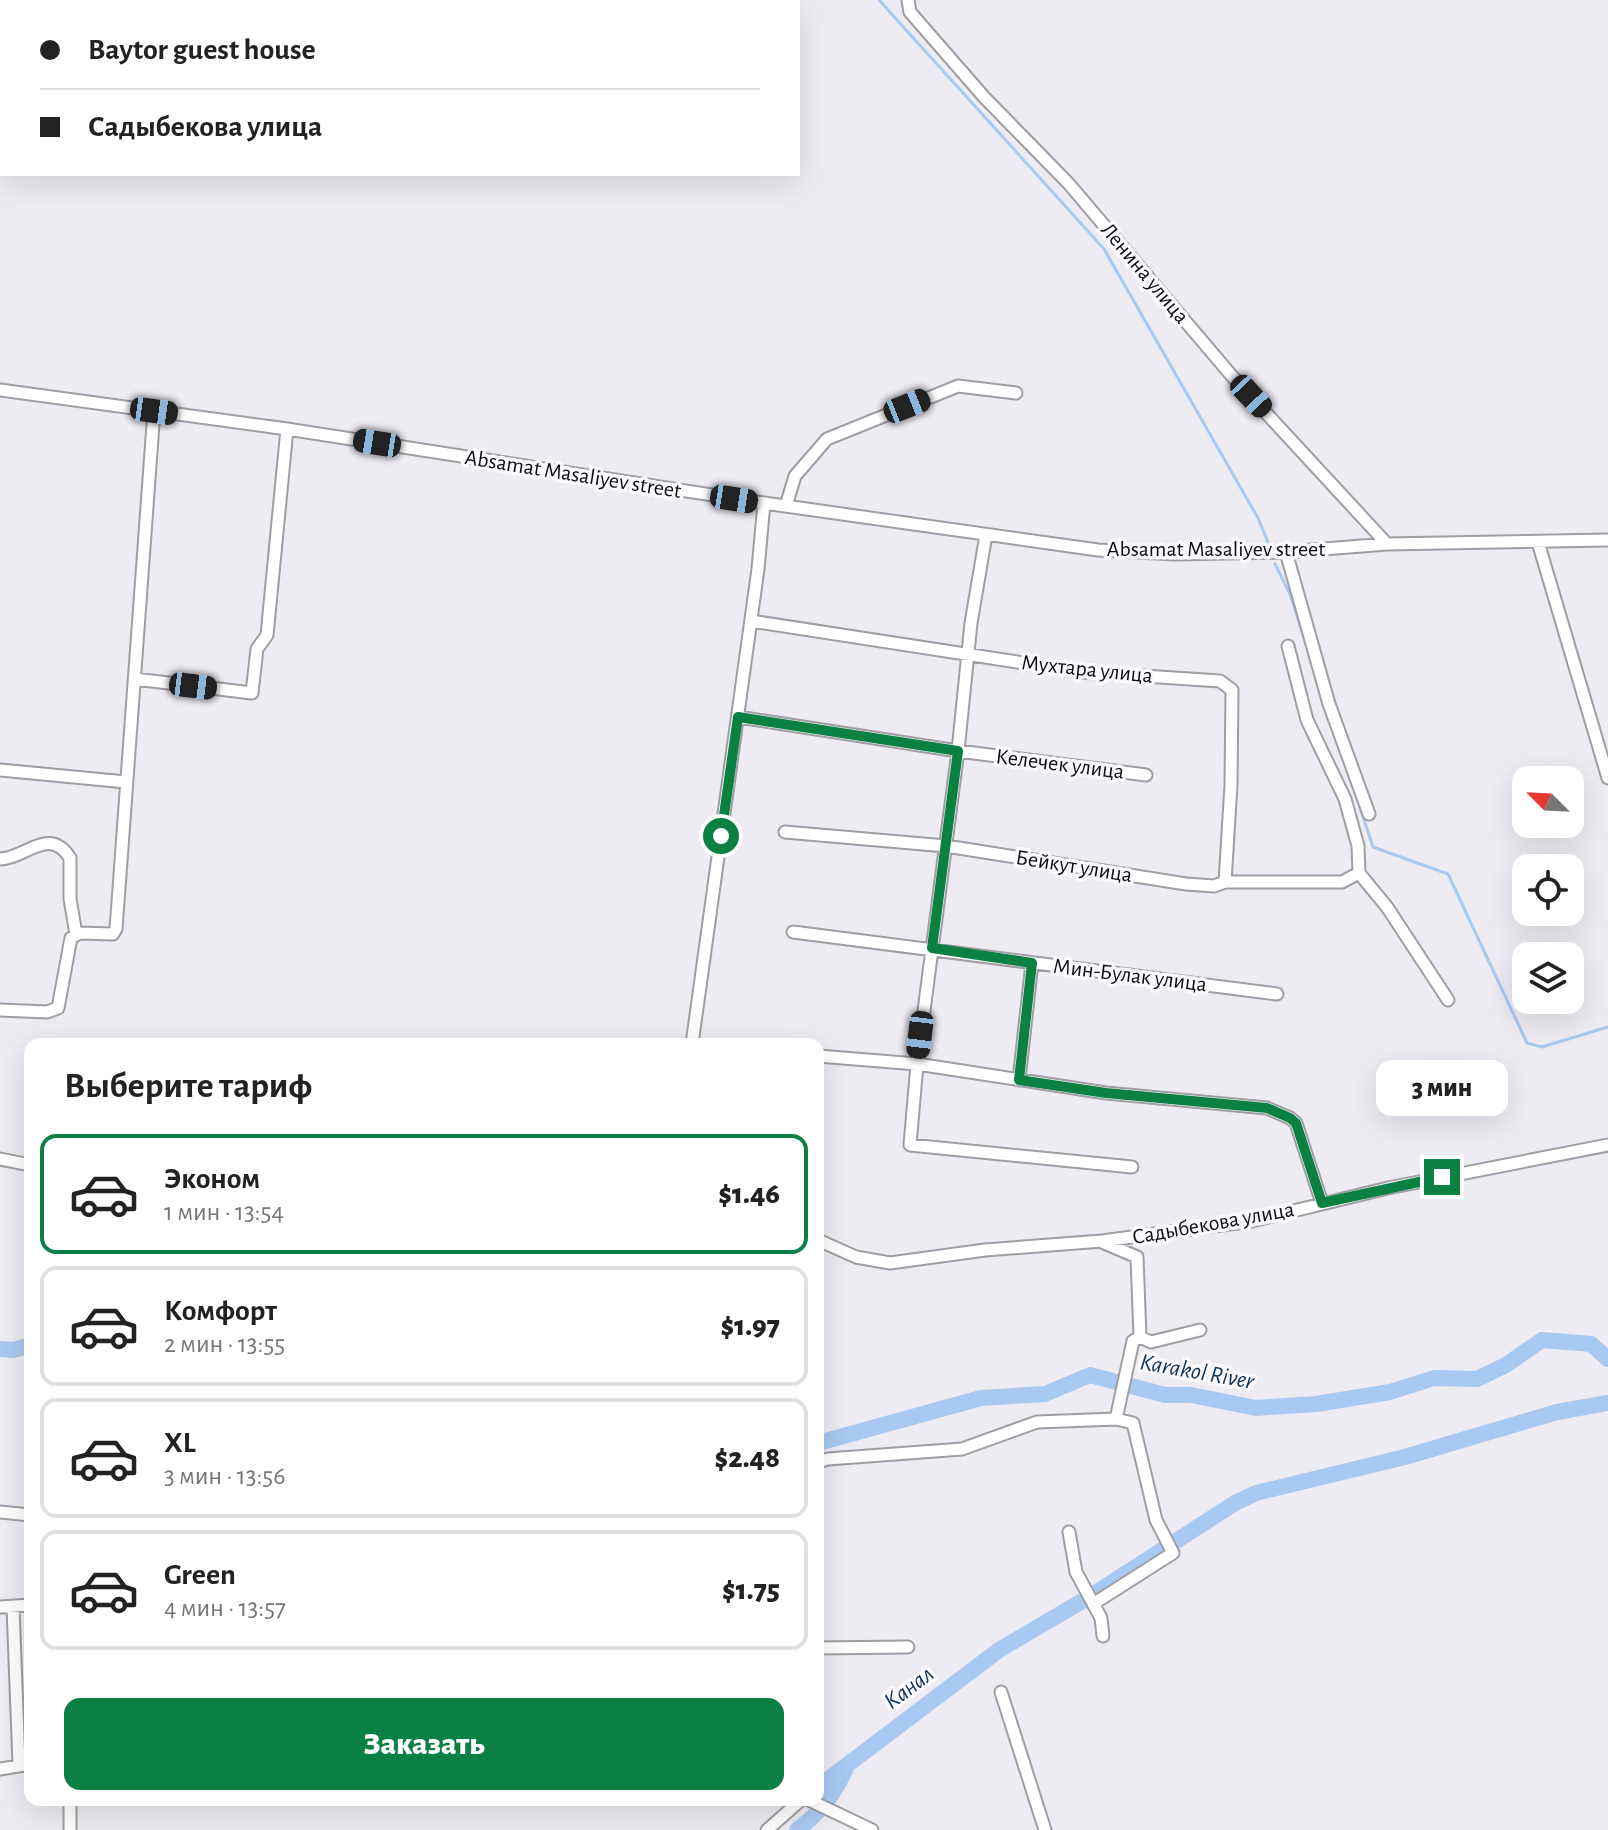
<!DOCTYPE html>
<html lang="ru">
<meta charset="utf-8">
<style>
:root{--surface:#fff;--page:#f2f2f2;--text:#222;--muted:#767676;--line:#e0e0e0;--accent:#0b8043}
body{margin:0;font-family:"Alegreya Sans",sans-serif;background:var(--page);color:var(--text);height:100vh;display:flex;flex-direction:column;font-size:30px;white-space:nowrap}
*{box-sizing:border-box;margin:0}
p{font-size:26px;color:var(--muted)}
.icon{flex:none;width:44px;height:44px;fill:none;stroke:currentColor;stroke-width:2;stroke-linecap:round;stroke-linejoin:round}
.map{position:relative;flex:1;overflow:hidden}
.sheet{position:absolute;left:24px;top:1038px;width:800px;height:768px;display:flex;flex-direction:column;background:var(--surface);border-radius:16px;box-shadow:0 8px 32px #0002}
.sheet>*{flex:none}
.guide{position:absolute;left:0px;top:0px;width:800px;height:176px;box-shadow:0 8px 32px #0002;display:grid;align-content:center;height:176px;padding:0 40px;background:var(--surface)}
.needle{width:52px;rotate:294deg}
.controls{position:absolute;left:1512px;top:766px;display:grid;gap:16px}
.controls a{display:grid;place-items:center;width:72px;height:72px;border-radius:16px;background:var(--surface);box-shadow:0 8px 32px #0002;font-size:40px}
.end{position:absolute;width:36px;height:36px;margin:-18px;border:10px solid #0b8043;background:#fff;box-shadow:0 0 0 4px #fff}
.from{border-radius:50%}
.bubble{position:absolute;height:56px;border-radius:16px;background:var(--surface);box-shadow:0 8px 32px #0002;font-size:26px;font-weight:800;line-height:56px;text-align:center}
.car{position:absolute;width:24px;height:48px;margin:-24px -12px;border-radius:10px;box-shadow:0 0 6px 2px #0007;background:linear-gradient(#222 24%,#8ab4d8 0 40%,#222 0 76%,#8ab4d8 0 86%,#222 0)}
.guide b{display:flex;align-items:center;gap:28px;height:76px;font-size:30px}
.guide b+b{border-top:2px solid var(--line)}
.guide i{width:20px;height:20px;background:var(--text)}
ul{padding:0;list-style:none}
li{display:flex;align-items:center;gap:24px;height:120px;margin:0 16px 12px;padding:0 24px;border:4px solid var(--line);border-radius:16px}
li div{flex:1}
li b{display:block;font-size:30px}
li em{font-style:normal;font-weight:800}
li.on{border-color:var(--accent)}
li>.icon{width:72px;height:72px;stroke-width:1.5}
h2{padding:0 40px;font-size:36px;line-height:96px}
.primary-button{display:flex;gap:16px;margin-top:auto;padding:16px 40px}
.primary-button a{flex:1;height:92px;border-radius:16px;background:var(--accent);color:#fff;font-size:32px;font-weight:800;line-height:92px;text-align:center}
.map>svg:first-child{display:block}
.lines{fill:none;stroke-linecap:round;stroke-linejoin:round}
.stream{stroke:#a8c9f2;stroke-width:3}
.river{stroke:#a8c9f2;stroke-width:16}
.minor-casing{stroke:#a09da4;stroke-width:15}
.minor{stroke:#fff;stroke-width:11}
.route{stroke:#0b8043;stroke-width:10}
.labels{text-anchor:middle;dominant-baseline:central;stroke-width:7;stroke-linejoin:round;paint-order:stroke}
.street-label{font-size:22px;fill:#0c0b0e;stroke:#fbf9fe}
.water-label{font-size:24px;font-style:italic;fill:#0d335c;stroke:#fbf9fe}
</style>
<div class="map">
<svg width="1608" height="1830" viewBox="0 0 1608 1830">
<rect width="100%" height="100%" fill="#efebf3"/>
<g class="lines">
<path class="stream" d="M879 0 1104 249 1258 518 1269 545
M1275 564 1290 594 1304 637
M1354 789 1373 847 1448 874 1527 1043 1542 1047 1608 1027"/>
<path class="river" d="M0 1349 14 1350 30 1345
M818 1443 981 1398 1045 1394 1090 1375 1165 1395H1191L1256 1408 1316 1404 1390 1392 1434 1378 1477 1379 1506 1365 1542 1340 1591 1344 1608 1359
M818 1787 999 1650 1094 1594 1235 1503 1256 1493 1405 1457 1557 1412 1608 1403
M797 1830C821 1812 835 1793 847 1766"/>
<defs>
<path id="minor" d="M908 0 910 12 984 97 1069 184 1231 375 1387 544
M0 390 287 429 764 503 1098 550 1175 554 1286 552 1387 544 1608 540
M786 506 795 476 827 439 958 386 1016 393
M986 535 971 623 958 751 917 1064 910 1145 1132 1167
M1538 542 1608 778
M1286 552 1329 704 1369 814
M751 621 1082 672 1220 681 1232 690 1231 785 1225 882
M1288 646 1307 720 1345 799 1358 846 1359 873 1387 907 1448 1000
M135 679 252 693 257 649 267 635 287 429
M738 717 958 751 1146 775
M0 770 126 782
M785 832 946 846 1186 884 1214 886 1225 882H1342L1359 873
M0 859C25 859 49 825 70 858V899L76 934
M793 932 1277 994
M0 1010 47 1012 58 1008 71 938 80 933 113 934 116 929 154 411
M692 1044 758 569 764 503
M818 1056 917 1064 1106 1093 1267 1108 1290 1118 1296 1123 1322 1203
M1019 1080 1032 963
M0 1159 30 1165
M818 1240 856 1257 890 1263 985 1250 1102 1241 1252 1221 1388 1188 1608 1145
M1102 1242 1137 1257 1140 1337 1133 1341 1116 1419
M1140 1337 1151 1342 1200 1330
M818 1462 828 1459 962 1449 1037 1422 1116 1419 1133 1423 1156 1520 1173 1553 1093 1604
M0 1512 30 1515
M1069 1532 1076 1572 1101 1618 1103 1636
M0 1607 30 1605
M13 1607 19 1764
M818 1648 908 1647
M1001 1692 1045 1830
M0 1769 30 1764
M70 1800V1830
M809 1800 872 1830
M767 1830 801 1800"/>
</defs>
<use href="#minor" class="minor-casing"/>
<use href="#minor" class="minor"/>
</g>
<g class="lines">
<path class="route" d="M721 836 738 717 958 751 932 948 1032 963 1019 1080 1106 1093 1267 1108 1290 1118 1296 1123 1322 1203 1442 1177"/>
</g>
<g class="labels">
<g class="street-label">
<text transform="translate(1145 273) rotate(50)">Ленина улица</text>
<text transform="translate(573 474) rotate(9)">Absamat Masaliyev street</text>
<text x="1216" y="549">Absamat Masaliyev street</text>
<text transform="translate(1087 669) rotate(6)">Мухтара улица</text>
<text transform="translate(1060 764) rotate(7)">Келечек улица</text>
<text transform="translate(1074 866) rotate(9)">Бейкут улица</text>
<text transform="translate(1130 975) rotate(7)">Мин-Булак улица</text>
<text transform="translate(1213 1223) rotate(-10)">Садыбекова улица</text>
</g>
<g class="water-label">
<text transform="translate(1197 1372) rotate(10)">Karakol River</text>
<text transform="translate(909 1688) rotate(-37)">Канал</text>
</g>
</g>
</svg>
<div class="controls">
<a><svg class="needle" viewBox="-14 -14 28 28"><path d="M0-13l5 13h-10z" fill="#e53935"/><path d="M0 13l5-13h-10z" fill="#767676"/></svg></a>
<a><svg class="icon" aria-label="locate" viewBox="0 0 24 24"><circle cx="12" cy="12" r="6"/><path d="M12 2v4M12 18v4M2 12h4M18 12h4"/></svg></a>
<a><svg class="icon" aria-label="layers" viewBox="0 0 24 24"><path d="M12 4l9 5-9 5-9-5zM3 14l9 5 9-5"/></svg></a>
</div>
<i class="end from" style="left:721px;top:836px"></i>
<i class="end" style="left:1442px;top:1177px"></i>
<div class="bubble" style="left:1376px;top:1060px;width:132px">3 мин</div>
<i class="car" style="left:1251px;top:396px;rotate:137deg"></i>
<i class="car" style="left:907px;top:406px;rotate:68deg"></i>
<i class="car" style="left:154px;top:411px;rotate:98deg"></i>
<i class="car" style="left:377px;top:443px;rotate:279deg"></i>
<i class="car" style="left:734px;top:499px;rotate:99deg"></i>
<i class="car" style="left:193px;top:686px;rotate:97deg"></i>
<i class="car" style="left:920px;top:1035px;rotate:187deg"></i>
<div class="guide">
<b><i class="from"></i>Baytor guest house</b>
<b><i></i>Садыбекова улица</b>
</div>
<section class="sheet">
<h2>Выберите тариф</h2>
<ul>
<li class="on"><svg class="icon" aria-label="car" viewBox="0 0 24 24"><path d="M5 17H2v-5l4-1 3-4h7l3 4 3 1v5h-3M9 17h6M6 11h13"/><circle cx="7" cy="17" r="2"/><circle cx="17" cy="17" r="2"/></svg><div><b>Эконом</b><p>1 мин · 13:54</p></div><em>$1.46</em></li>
<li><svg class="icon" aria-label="car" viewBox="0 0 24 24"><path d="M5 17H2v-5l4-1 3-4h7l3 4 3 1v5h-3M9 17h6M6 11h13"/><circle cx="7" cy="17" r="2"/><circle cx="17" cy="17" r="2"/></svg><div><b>Комфорт</b><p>2 мин · 13:55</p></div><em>$1.97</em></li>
<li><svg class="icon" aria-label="car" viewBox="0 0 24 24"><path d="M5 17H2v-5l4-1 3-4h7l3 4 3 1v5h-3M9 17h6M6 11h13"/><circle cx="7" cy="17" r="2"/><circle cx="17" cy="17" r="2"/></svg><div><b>XL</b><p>3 мин · 13:56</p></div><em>$2.48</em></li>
<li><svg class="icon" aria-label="car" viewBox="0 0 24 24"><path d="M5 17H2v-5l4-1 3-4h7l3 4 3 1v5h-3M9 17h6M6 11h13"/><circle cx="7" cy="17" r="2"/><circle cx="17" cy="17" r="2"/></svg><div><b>Green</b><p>4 мин · 13:57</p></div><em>$1.75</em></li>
</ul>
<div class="primary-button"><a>Заказать</a></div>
</section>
</div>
